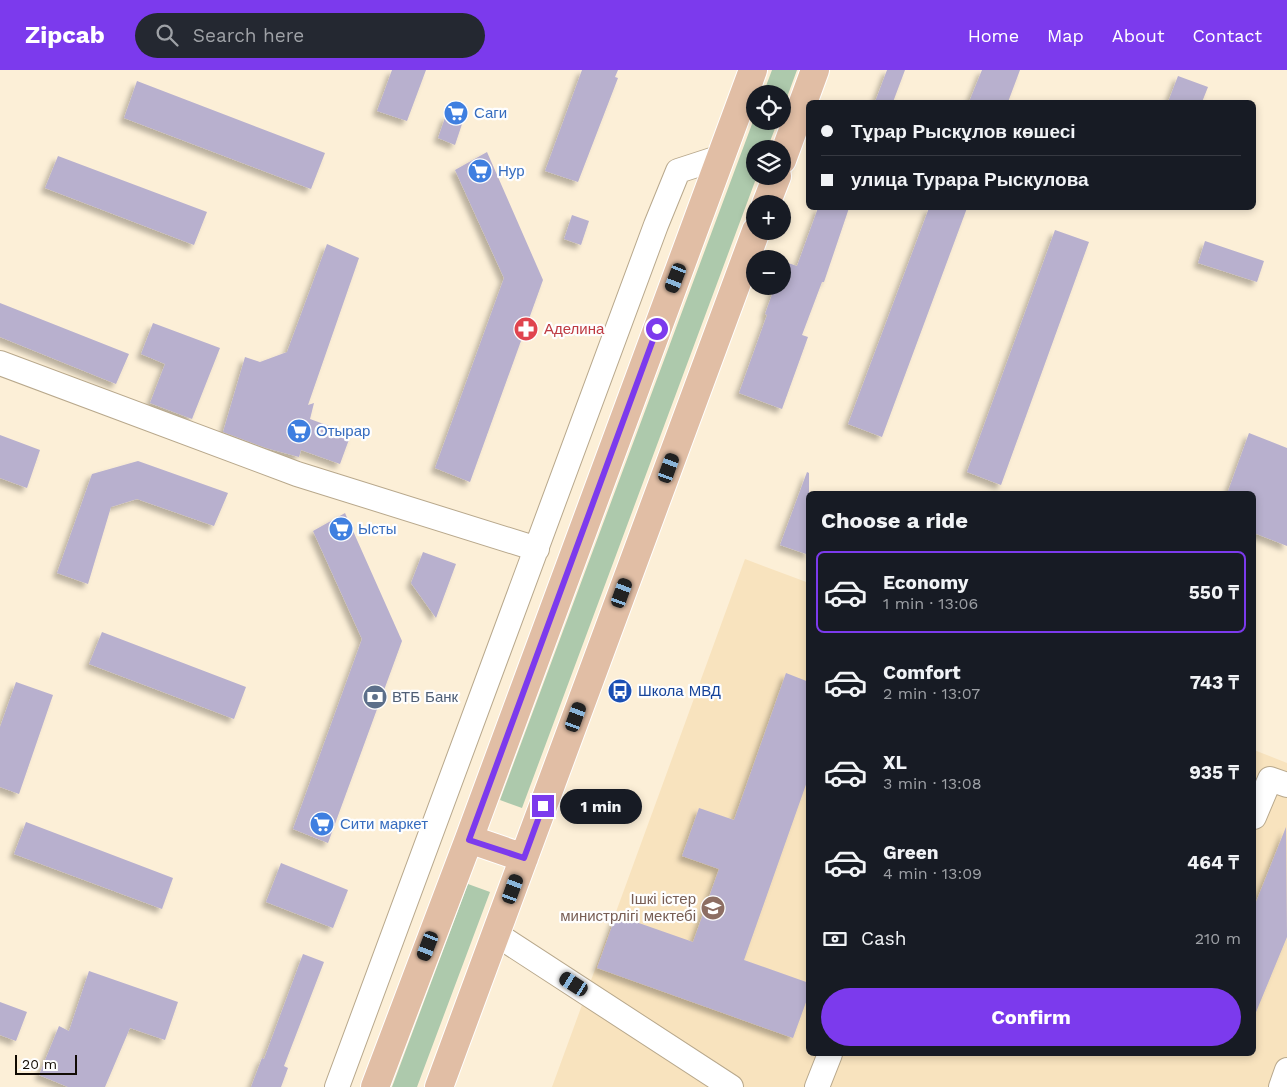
<!DOCTYPE html>
<meta charset="utf-8">
<style>
:root{--surface:#171b24;--page:#242831;--text:#f1f3f6;--muted:#9ea1a6;--line:#363941;--accent:#7c3aed}
body{margin:0;font-family:"Work Sans",sans-serif;background:var(--page);color:var(--text);height:100vh;display:flex;flex-direction:column;font-size:19px;white-space:nowrap}
*{box-sizing:border-box;margin:0}
p{font-size:16px;color:var(--muted)}
.icon{flex:none;width:28px;height:28px;fill:none;stroke:currentColor;stroke-width:2;stroke-linecap:round;stroke-linejoin:round}
.map{position:relative;flex:1;overflow:hidden}
.details{position:absolute;left:806px;top:421px;width:450px;height:565px;display:flex;flex-direction:column;background:var(--surface);border-radius:8px;box-shadow:0 2px 8px #0003}
.details>*{flex:none}
.hud{position:absolute;left:806px;top:30px;width:450px;height:110px;border-radius:8px;box-shadow:0 2px 8px #0003;display:grid;align-content:center;height:110px;padding:0 15px;background:var(--surface)}
.tools{position:absolute;left:746px;top:15px;display:grid;gap:10px}
.tools a{display:grid;place-items:center;width:45px;height:45px;border-radius:50%;background:var(--surface);box-shadow:0 2px 8px #0003;font-size:25px}
.scale{position:absolute;left:15px;bottom:12px;width:62px;box-sizing:border-box;padding-left:5px;border:2px solid #110b03;border-top:0;font-size:14px;line-height:18px;white-space:nowrap;color:#110b03;-webkit-text-stroke:4px #fefefe;paint-order:stroke}
.end{position:absolute;width:22px;height:22px;margin:-11px;border:6px solid #7c3aed;background:#fff;box-shadow:0 0 0 2px #fff}
.from{border-radius:50%}
.bubble{position:absolute;height:35px;border-radius:18px;background:var(--surface);box-shadow:0 2px 8px #0003;font-size:16px;font-weight:700;line-height:35px;text-align:center}
.car{position:absolute;width:15px;height:30px;margin:-15px -8px;border-radius:6px;box-shadow:0 0 4px 1px #0007;background:linear-gradient(#222 24%,#8ab4d8 0 40%,#222 0 76%,#8ab4d8 0 86%,#222 0)}
.hud b{display:flex;align-items:center;gap:18px;height:48px;font-size:19px}
.hud b+b{border-top:1px solid var(--line)}
.hud i{width:12px;height:12px;background:var(--text)}
ul{padding:0;list-style:none}
li{display:flex;align-items:center;gap:15px;height:82px;margin:0 10px 8px;padding:0 5px;border:2px solid transparent;border-radius:8px}
li div{flex:1}
li b{display:block;font-size:19px}
li em{font-style:normal;font-weight:700}
li.active{border-color:var(--accent)}
li>.icon{width:45px;height:45px;stroke-width:1.5}
h2{padding:0 15px;font-size:22px;line-height:60px}
.pay{display:flex;align-items:center;gap:12px;height:55px;padding:0 15px;font-size:19px}
.pay p{margin-inline-start:auto}
.button{display:flex;gap:10px;margin-top:auto;padding:10px 15px}
.button a{flex:1;height:58px;border-radius:30px;background:var(--accent);color:#fff;font-size:20px;font-weight:700;line-height:58px;text-align:center}
header{display:flex;align-items:center;gap:30px;box-sizing:border-box;height:70px;padding:0 25px;background:var(--accent);color:#fff}
header strong{font-size:24px}
nav{display:flex;gap:28px;margin-inline-start:auto;font-size:18px}
.search{width:350px;height:45px;background:var(--page);display:flex;align-items:center;gap:12px;box-sizing:border-box;padding:0 18px;border-radius:28px;color:var(--muted);font-size:19px}
.map>svg:first-child{display:block}
.built{fill:#f8e3be}
.green{fill:#adc9ac}
.building{fill:#b8b0ce;filter:url(#shadow)}
.lines{fill:none;stroke-linecap:round;stroke-linejoin:round}
.street-casing{stroke:#b8a88c;stroke-width:26}
.primary-casing{stroke:#fff;stroke-width:30}
.street{stroke:#fff;stroke-width:24}
.primary{stroke:#e1bea5;stroke-width:28}
.route{stroke:#7c3aed;stroke-width:6}
.labels{text-anchor:middle;dominant-baseline:central;stroke-width:4.5;stroke-linejoin:round;paint-order:stroke}
.shop-label{font-size:15px;fill:#366cbe;stroke:#fefefe;text-anchor:start}
.health-label{font-size:15px;fill:#be3a42;stroke:#fefefe;text-anchor:start}
.transit-label{font-size:15px;fill:#164399;stroke:#fefefe;text-anchor:start}
.service-label{font-size:15px;fill:#4e5e75;stroke:#fefefe;text-anchor:start}
.education-label{font-size:15px;fill:#785e54;stroke:#fefefe;text-anchor:end}
</style>
<header>
<strong>Zipcab</strong>
<div class="search"><svg class="icon" aria-label="search" viewBox="0 0 24 24"><circle cx="10" cy="10" r="6"/><path d="M15 15l6 6"/></svg>Search here</div>
<nav><a>Home</a><a>Map</a><a>About</a><a>Contact</a></nav>
</header>
<div class="map">
<svg width="1287" height="1017" viewBox="0 0 1287 1017">
<defs>
<filter id="shadow"><feDropShadow dx="-4.5" dy="4.5" stdDeviation="2.5" flood-color="#0004"/></filter>
</defs>
<rect width="100%" height="100%" fill="#fcefd7"/>
<path class="built" d="M745 489 809 513V984H1254V680L1287 693V1017H552Z"/>
<path class="green" d="M772 0H797L783 38 782 24H763Z
M755 46V51H778L767 79H755V106H757L522 738 500 730Z
M468 814 490 822 417 1017H392Z"/>
<path class="building" d="M392 0H426L407 51 377 41Z
M582 0H618L615 7 618 8 578 112 545 101Z
M887 0H905L893 32H875Z
M982 0H1020L1008 32H969Z
M1178 6 1208 17 1202 32H1168Z
M137 11 325 83 311 119 124 48Z
M446 45 463 51 455 75 438 68Z
M487 82 543 210 470 412 435 398 504 208 455 100Z
M58 86 207 142 194 175 45 118Z
M818 138H849L824 212H822L802 265 808 267 782 339 739 323 767 245 765 244 775 216H782V191L797 196Z
M929 138H967L882 367 848 354Z
M572 145 589 151 581 175 564 169Z
M1055 160 1089 172 1001 415 967 402Z
M1205 171 1264 191 1257 212 1198 193Z
M327 174 359 188 308 335 314 333 310 349 351 364 340 394 301 380 299 387 266 378 223 362 245 287 260 292 287 282Z
M0 233 129 284 116 314 0 267Z
M153 253 220 278 192 349 150 333 165 294 141 284Z
M1249 363 1287 378V476L1254 463V424H1227Z
M0 365 40 380 27 418 0 408Z
M138 391 228 423 214 456 137 429 111 437 88 514 57 503 92 404Z
M807 402 809 403V485L780 475Z
M345 443 402 571 328 773 293 759 362 569 313 461Z
M423 482 456 494 436 548 411 513Z
M102 562 246 617 234 649 89 594Z
M786 603 809 612V706L744 890 809 913V924L793 968 597 898 616 845 693 872 719 799 682 786 699 738 734 750Z
M16 612 53 625 19 724 0 717V657Z
M26 752 173 808 162 839 14 784Z
M1286 757 1287 867 1254 947V837Z
M281 793 348 820 333 858 266 832Z
M303 884 324 892 284 996 288 998 281 1017H251L262 988 264 989Z
M89 901 178 932 165 970 130 958 105 1017H68L39 1005 59 956 69 961Z
M0 932 27 942 16 971 0 965Z"/>
<g class="lines">
<defs>
<path id="street" d="M0 293 297 404 537 479
M1254 747 1270 709 1287 715
M496 864 731 1017
M337 1017 656 155 678 101 721 87
M817 1017 830 984
M1281 1017 1287 1000"/>
<path id="primary" d="M782 90 815 0
M766 134 777 106
M469 769 524 788
M375 1017 469 769 753 0
M439 1017 756 161"/>
</defs>
<use href="#street" class="street-casing"/>
<use href="#primary" class="primary-casing"/>
<use href="#street" class="street"/>
<use href="#primary" class="primary"/>
</g>
<g class="lines">
<path class="route" d="M543 736 524 788 469 770 657 259"/>
</g>
<defs>
<symbol id="supermarket-disc" viewBox="-11 -11 22 22"><circle r="9.5" fill="#3f7fe0" stroke="#fefefe"/><path d="M-6-5.5h2.5l.6 2H6L4.5 2H-2.5L-4.4-4H-6ZM-1.5 3.2a1.3 1.3 0 1 0 .1 0ZM3 3.2a1.3 1.3 0 1 0 .1 0Z" fill="#fff"/></symbol>
<symbol id="pharmacy-disc" viewBox="-11 -11 22 22"><circle r="9.5" fill="#e0444e" stroke="#fefefe"/><path d="M-2-6h4v4h4v4h-4v4h-4v-4h-4v-4h4Z" fill="#fff"/></symbol>
<symbol id="bus-disc" viewBox="-11 -11 22 22"><circle r="9.5" fill="#1a4fb4" stroke="#fefefe"/><path d="M-5-6H5V4H4V6H2V4H-2V6H-4V4H-5ZM-3.5-4V0h7V-4ZM-3.5 1.2v1.5H-2V1.2ZM2 1.2v1.5H3.5V1.2Z" fill="#fff"/></symbol>
<symbol id="bank-disc" viewBox="-11 -11 22 22"><circle r="9.5" fill="#5c6f8a" stroke="#fefefe"/><path d="M-6-4H6V4H-6ZM0-2.3a2.3 2.3 0 1 0 0 4.6a2.3 2.3 0 1 0 0-4.6Z" fill="#fff"/></symbol>
<symbol id="school-disc" viewBox="-11 -11 22 22"><circle r="9.5" fill="#8d6e63" stroke="#fefefe"/><path d="M0-5L7-2L0 1L-7-2ZM-4 1L0 2.5L4 1V4Q0 6-4 4Z" fill="#fff"/></symbol>
</defs>
<g fill-rule="evenodd">
<use href="#supermarket-disc" x="442" y="29" width="28" height="28"/>
<use href="#supermarket-disc" x="466" y="87" width="28" height="28"/>
<use href="#pharmacy-disc" x="512" y="245" width="28" height="28"/>
<use href="#supermarket-disc" x="285" y="347" width="28" height="28"/>
<use href="#supermarket-disc" x="327" y="445" width="28" height="28"/>
<use href="#bus-disc" x="606" y="607" width="28" height="28"/>
<use href="#bank-disc" x="361" y="613" width="28" height="28"/>
<use href="#supermarket-disc" x="308" y="740" width="28" height="28"/>
<use href="#school-disc" x="699" y="824" width="28" height="28"/>
</g>
<g class="labels">
<g class="shop-label">
<text x="474" y="43">Саги</text>
<text x="498" y="101">Нур</text>
<text x="316" y="361">Отырар</text>
<text x="358" y="459">Ысты</text>
<text x="340" y="754">Сити маркет</text>
</g>
<g class="health-label">
<text x="544" y="259">Аделина</text>
</g>
<g class="transit-label">
<text x="638" y="621">Школа МВД</text>
</g>
<g class="service-label">
<text x="392" y="627">ВТБ Банк</text>
</g>
<g class="education-label">
<text x="696" y="829">Ішкі істер<tspan x="696" dy="17">министрлігі мектебі</tspan></text>
</g>
</g>
</svg>
<div class="tools">
<a><svg class="icon" aria-label="locate" viewBox="0 0 24 24"><circle cx="12" cy="12" r="6"/><path d="M12 2v4M12 18v4M2 12h4M18 12h4"/></svg></a>
<a><svg class="icon" aria-label="layers" viewBox="0 0 24 24"><path d="M12 4l9 5-9 5-9-5zM3 14l9 5 9-5"/></svg></a>
<a>+</a>
<a>−</a>
</div>
<div class="scale">20 m</div>
<i class="end from" style="left:657px;top:259px"></i>
<i class="end" style="left:543px;top:736px"></i>
<div class="bubble" style="left:560px;top:719px;width:82px">1 min</div>
<i class="car" style="left:676px;top:208px;rotate:201deg"></i>
<i class="car" style="left:669px;top:398px;rotate:20deg"></i>
<i class="car" style="left:622px;top:523px;rotate:20deg"></i>
<i class="car" style="left:576px;top:647px;rotate:20deg"></i>
<i class="car" style="left:513px;top:819px;rotate:20deg"></i>
<i class="car" style="left:428px;top:876px;rotate:201deg"></i>
<i class="car" style="left:574px;top:914px;rotate:303deg"></i>
<div class="hud">
<b><i class="from"></i>Тұрар Рыскұлов көшесі</b>
<b><i></i>улица Турара Рыскулова</b>
</div>
<section class="details">
<h2>Choose a ride</h2>
<ul>
<li class="active"><svg class="icon" aria-label="car" viewBox="0 0 24 24"><path d="M5 17H2v-5l4-1 3-4h7l3 4 3 1v5h-3M9 17h6M6 11h13"/><circle cx="7" cy="17" r="2"/><circle cx="17" cy="17" r="2"/></svg><div><b>Economy</b><p>1 min · 13:06</p></div><em>550 ₸</em></li>
<li><svg class="icon" aria-label="car" viewBox="0 0 24 24"><path d="M5 17H2v-5l4-1 3-4h7l3 4 3 1v5h-3M9 17h6M6 11h13"/><circle cx="7" cy="17" r="2"/><circle cx="17" cy="17" r="2"/></svg><div><b>Comfort</b><p>2 min · 13:07</p></div><em>743 ₸</em></li>
<li><svg class="icon" aria-label="car" viewBox="0 0 24 24"><path d="M5 17H2v-5l4-1 3-4h7l3 4 3 1v5h-3M9 17h6M6 11h13"/><circle cx="7" cy="17" r="2"/><circle cx="17" cy="17" r="2"/></svg><div><b>XL</b><p>3 min · 13:08</p></div><em>935 ₸</em></li>
<li><svg class="icon" aria-label="car" viewBox="0 0 24 24"><path d="M5 17H2v-5l4-1 3-4h7l3 4 3 1v5h-3M9 17h6M6 11h13"/><circle cx="7" cy="17" r="2"/><circle cx="17" cy="17" r="2"/></svg><div><b>Green</b><p>4 min · 13:09</p></div><em>464 ₸</em></li>
</ul>
<div class="pay"><svg class="icon" aria-label="cash" viewBox="0 0 24 24"><path d="M3 7h18v10H3z"/><circle cx="12" cy="12" r="2"/></svg>Cash<p>210 m</p></div>
<div class="button"><a>Confirm</a></div>
</section>
</div>
